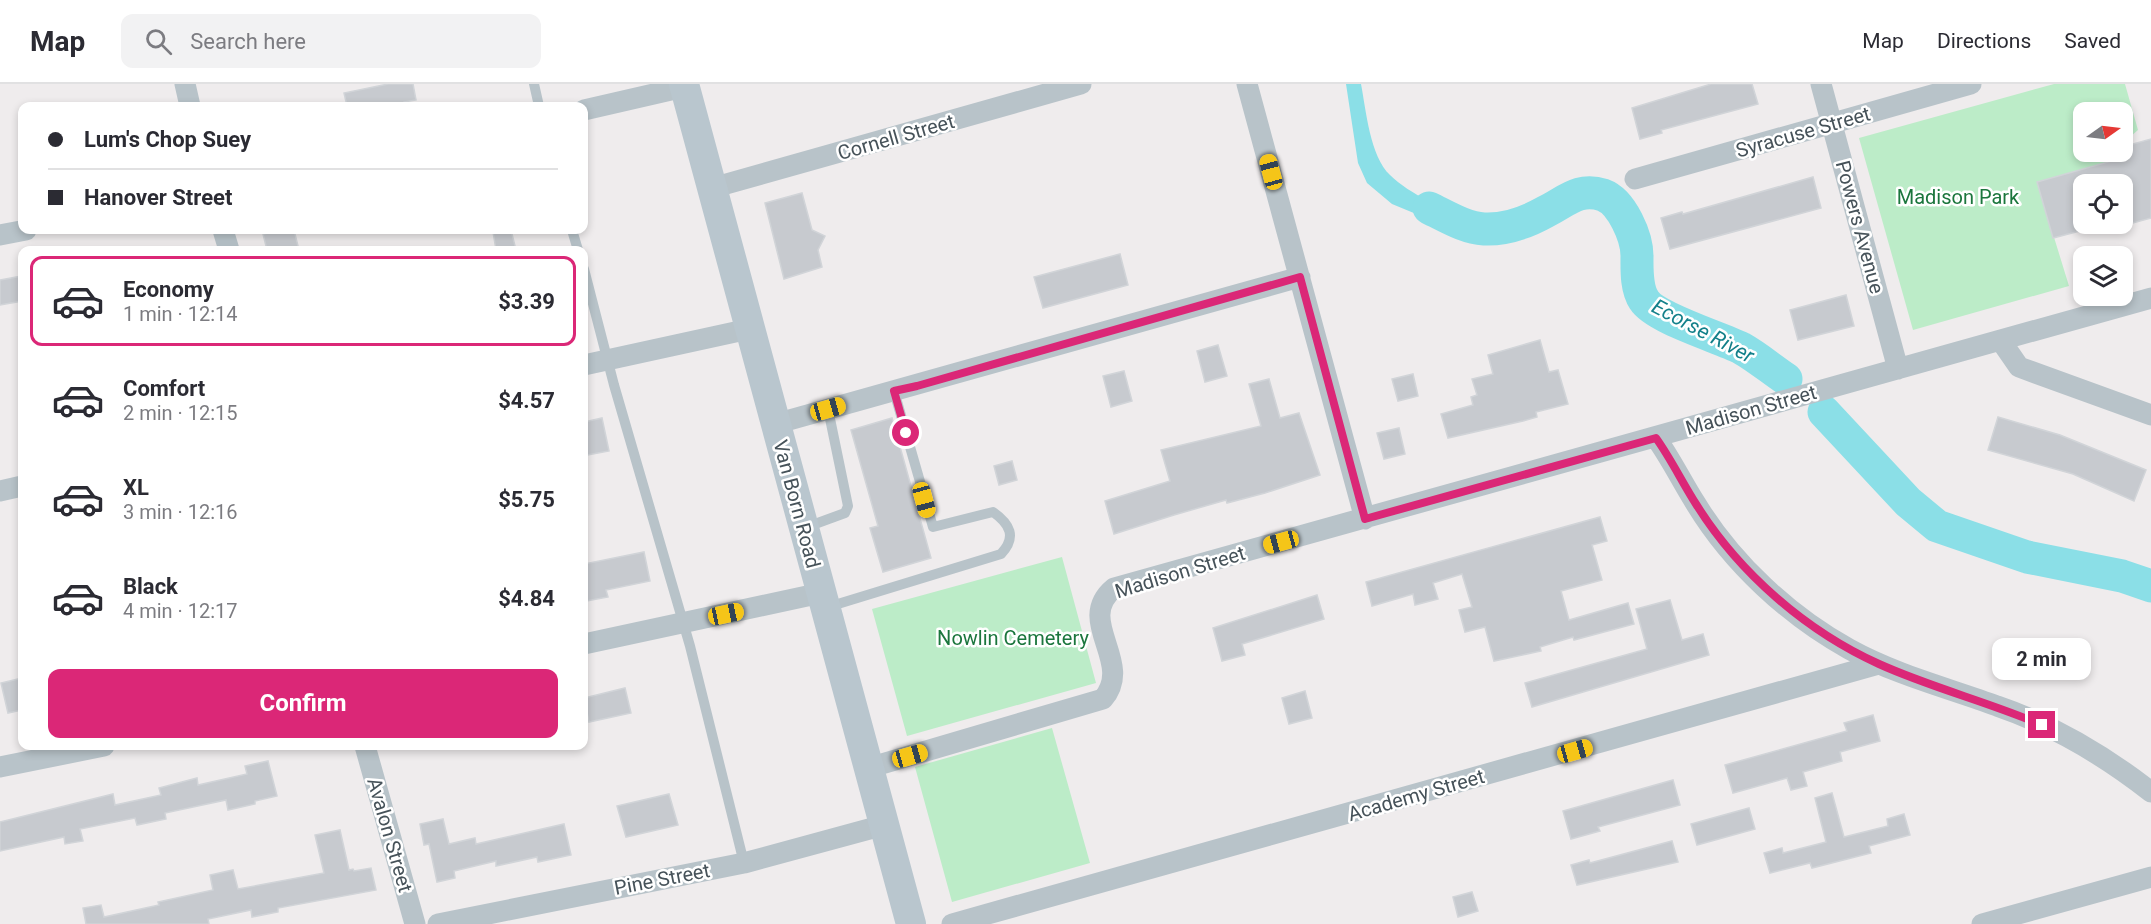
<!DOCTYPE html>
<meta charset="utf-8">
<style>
:root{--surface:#fff;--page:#f2f2f3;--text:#2b2b33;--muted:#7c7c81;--line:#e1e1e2;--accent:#db2777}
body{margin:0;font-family:Roboto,sans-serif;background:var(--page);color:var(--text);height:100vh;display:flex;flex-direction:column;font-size:22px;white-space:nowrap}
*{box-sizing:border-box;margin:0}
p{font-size:20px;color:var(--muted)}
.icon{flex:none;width:33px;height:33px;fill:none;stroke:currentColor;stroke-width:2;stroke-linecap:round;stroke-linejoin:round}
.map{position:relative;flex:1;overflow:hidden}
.details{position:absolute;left:18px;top:162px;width:570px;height:504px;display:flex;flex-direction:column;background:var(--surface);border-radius:12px;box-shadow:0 3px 9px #0003}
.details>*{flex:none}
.top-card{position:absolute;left:18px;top:18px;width:570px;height:132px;border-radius:12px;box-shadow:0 3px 9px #0003;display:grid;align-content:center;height:132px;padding:0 30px;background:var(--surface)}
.needle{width:39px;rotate:76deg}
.buttons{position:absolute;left:2073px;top:18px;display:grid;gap:12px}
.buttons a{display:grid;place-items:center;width:60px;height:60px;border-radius:12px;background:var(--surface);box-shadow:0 3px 9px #0003;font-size:30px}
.end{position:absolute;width:27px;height:27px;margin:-14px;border:8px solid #db2777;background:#fff;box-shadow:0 0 0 3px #fff}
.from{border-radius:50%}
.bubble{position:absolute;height:42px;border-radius:12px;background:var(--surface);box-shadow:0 3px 9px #0003;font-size:20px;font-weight:700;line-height:42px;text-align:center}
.car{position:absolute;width:18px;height:36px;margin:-18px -9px;border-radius:8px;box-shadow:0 0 4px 2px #0007;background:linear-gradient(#f5c518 24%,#345 0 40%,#f5c518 0 76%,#345 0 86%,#f5c518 0)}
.top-card b{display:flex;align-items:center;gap:21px;height:57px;font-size:22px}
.top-card b+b{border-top:2px solid var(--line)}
.top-card i{width:15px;height:15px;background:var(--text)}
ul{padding:10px 0 0;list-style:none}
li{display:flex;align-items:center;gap:18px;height:90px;margin:0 12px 9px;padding:0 18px;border:3px solid transparent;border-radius:12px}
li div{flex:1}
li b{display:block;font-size:22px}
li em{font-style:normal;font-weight:700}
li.current{border-color:var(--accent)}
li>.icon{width:54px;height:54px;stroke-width:1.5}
.action{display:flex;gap:12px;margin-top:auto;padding:12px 30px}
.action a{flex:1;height:69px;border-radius:12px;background:var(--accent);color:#fff;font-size:24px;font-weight:700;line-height:69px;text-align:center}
header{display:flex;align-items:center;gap:36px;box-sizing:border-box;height:84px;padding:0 30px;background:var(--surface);border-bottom:2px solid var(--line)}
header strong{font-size:28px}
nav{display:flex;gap:33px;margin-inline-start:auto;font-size:21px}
.search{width:420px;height:54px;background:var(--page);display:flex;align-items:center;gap:15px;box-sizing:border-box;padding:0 21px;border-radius:12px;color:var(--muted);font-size:22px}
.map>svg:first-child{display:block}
.green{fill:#bcecc8}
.water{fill:#8bdfe7}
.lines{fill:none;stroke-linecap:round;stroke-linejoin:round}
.river{stroke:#8bdfe7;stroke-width:33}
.building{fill:#c7cacf;stroke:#d1d4d8;stroke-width:1.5}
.service{stroke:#b8c3c9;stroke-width:10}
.minor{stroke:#b8c3c9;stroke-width:21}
.secondary{stroke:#b9c6ce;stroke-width:30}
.route{stroke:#db2777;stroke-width:8}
.labels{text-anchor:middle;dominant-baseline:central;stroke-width:5;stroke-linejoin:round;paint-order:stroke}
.street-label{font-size:20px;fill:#465259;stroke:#fff}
.park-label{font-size:20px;fill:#1b763d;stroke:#fff}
.water-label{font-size:21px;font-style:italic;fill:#13808a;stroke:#fff}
</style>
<header>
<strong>Map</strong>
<div class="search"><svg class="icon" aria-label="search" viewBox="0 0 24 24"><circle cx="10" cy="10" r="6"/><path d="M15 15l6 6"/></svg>Search here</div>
<nav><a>Map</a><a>Directions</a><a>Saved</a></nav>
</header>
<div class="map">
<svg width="2151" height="840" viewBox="0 0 2151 840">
<rect width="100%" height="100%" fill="#efeced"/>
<path class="green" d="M2054 0H2125L2138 46 2123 59 2122 28H2084V68H2113L2115 76 2037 98 2069 202 1913 246 1859 54Z
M1062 473 1096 599 907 652 872 525Z
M1052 644 1090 779 952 818 915 683Z"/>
<path class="water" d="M1346 0H1361C1366 26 1370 72 1390 91 1409 110 1446 126 1470 137L1467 151 1392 120 1367 99 1358 79Z"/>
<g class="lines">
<path class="river" d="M1429 124C1446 132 1465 144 1484 145 1505 146 1527 138 1545 128 1566 118 1578 103 1603 111 1622 118 1637 153 1637 172 1637 185 1636 204 1644 216 1655 234 1719 253 1741 264 1757 273 1771 285 1786 295
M1824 328 1908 418 1937 442 2027 473 2122 492 2151 502"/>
</g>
<path class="building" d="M388 0H413L416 16 404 18 406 22H347L344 9Z
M1711 0H1752L1758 20 1661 46 1662 49 1640 55 1632 24Z
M2151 55V134L2133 139 2129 135 2122 137V100H2084V146L2053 154 2037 98 2115 76 2113 68H2122V63Z
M1813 93 1821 124 1670 165 1661 134 1682 128 1683 130Z
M802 109 812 146 825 152 818 166 822 183 784 195 765 119Z
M284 146H294L299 166H267L263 150Z
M511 146 516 166H496L493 148Z
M1120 170 1128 201 1043 224 1034 193Z
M22 192V217L0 221V196Z
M1846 211 1854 242 1798 256 1790 226Z
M1540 256 1549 288 1558 286 1568 320 1536 328 1537 333 1523 337 1448 354 1441 330 1473 321 1471 313 1477 311 1472 295 1493 290 1488 271Z
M1218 261 1227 292 1205 298 1197 267Z
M1124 287 1132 317 1111 323 1103 292Z
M1413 290 1418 312 1398 317 1392 295Z
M1269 295 1280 334 1299 329 1320 391 1265 409 1227 419 1226 416 1174 431 1114 450 1105 417 1170 397 1161 366 1261 342 1249 300Z
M1998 333 2060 351 2146 386 2134 417 2073 390 1988 366Z
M602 334 609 367 587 371 584 338Z
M892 334 931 474 883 488 870 444 878 442 851 346Z
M1399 344 1405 370 1384 375 1377 349Z
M1012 377 1017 396 999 401 994 382Z
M1600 433 1607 457 1592 461 1602 496 1561 507 1569 536 1628 519 1634 540 1574 556 1573 553 1540 563 1541 567 1494 577 1485 543 1465 548 1459 526 1472 523 1462 490 1433 499 1438 515 1415 521 1413 510 1372 522 1366 498Z
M644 468 650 497 606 506 608 513 586 517 584 480Z
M1317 511 1324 535 1242 560 1245 571 1222 577 1213 544Z
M1670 516 1682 556 1703 550 1709 571 1532 623 1525 599 1647 565 1636 525Z
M22 594V626L8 629 1 599Z
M625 604 631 629 589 638 584 614Z
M1305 607 1312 634 1289 640 1282 614Z
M1873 631 1880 657 1840 668 1842 677 1803 688 1807 702 1791 706 1787 694 1733 709 1725 681 1847 647 1844 639Z
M268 677 277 712 255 717V720L228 726 226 716 165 729 166 735 137 741 135 734 80 745 83 757 65 760 64 753 0 767V738L113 710 115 721 161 711 159 704 197 694 198 701 247 690 245 682Z
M1673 696 1680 721 1598 743 1600 747 1571 755 1563 727Z
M1832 709 1844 753 1888 742 1887 735 1904 730 1910 751 1869 762 1871 769 1812 784 1810 779 1770 789 1764 769 1782 764 1783 769 1826 758 1815 714Z
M669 710 678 741 626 753 617 722Z
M1749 724 1755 745 1697 761 1691 740Z
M443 735 449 760 475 754 476 760 564 740 571 771 538 778 537 773 496 782V777L454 787 455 794 437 798 429 760 424 761 420 740Z
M340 746 349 786 353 785 354 787 371 784 376 806 278 824V828L252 833 251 826 208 835 209 840H86L83 824 101 821 104 833 159 821 158 818 213 806 210 791 233 786 238 805 324 789 315 751Z
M1672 757 1678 778 1577 801 1571 781 1589 776 1590 779Z
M1472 808 1478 827 1458 833 1453 813Z"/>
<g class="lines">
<path class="service" d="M534 0 539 22
M572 146 578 166
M584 185 614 301 690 562 744 779
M804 444 845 429 848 422 828 325
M828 523 1001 470C1017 453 1010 440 993 428L933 443 894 307"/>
<path class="minor" d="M185 0 190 22
M1247 0 1365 435
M1821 0 1898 285
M584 26 684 3
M1635 95 1971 0
M712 104 1081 0
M223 146 229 166
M0 151 26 146
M2001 257 2019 283 2151 331
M584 281 749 245
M775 340 1300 193
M1656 354C1671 375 1682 398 1696 420 1732 479 1789 532 1849 565 1896 591 1948 604 1997 622 2053 641 2105 672 2151 708
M0 407 22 402
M584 560 821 509
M365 662 415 840
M0 683 104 662
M868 684 1103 615C1135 578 1074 537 1114 504L2151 214
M438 840 744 779 884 741
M952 840 1879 580
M1982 840 2151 793"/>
<path class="secondary" d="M684 0 911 840"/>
</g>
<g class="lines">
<path class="route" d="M906 349 894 307 917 302 1300 193 1365 435 1656 354C1671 375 1682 398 1696 420 1739 489 1806 547 1879 580 1932 604 1989 618 2042 641"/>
</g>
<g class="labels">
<g class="street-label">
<text transform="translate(1803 48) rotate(-16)">Syracuse Street</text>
<text transform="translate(896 53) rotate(-16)">Cornell Street</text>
<text transform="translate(1860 143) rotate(75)">Powers Avenue</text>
<text transform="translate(1751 326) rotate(-16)">Madison Street</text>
<text transform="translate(797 420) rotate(75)">Van Born Road</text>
<text transform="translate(1180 488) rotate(-17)">Madison Street</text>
<text transform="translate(1416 711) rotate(-16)">Academy Street</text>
<text transform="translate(390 751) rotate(74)">Avalon Street</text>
<text transform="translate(662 795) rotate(-11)">Pine Street</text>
</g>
<g class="park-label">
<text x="1958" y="113">Madison Park</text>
<text x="1013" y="554">Nowlin Cemetery</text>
</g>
<g class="water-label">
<text transform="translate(1703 247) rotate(28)">Ecorse River</text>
</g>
</g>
</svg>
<div class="buttons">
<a><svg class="needle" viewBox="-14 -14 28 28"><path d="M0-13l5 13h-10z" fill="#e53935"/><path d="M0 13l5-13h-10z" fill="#7c7c81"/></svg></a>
<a><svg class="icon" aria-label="locate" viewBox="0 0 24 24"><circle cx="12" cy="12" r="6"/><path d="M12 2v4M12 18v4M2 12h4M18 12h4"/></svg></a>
<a><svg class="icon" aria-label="layers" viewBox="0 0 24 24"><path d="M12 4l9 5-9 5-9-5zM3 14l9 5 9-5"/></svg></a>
</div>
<i class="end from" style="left:906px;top:349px"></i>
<i class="end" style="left:2042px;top:641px"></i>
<div class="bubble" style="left:1992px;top:554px;width:99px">2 min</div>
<i class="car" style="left:1271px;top:88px;rotate:345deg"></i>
<i class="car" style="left:828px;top:325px;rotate:74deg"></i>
<i class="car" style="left:924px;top:416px;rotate:165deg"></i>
<i class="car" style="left:1281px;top:458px;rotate:255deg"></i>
<i class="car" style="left:726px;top:530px;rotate:78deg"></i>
<i class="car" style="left:1575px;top:667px;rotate:74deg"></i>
<i class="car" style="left:910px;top:672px;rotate:74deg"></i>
<div class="top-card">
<b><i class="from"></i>Lum's Chop Suey</b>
<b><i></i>Hanover Street</b>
</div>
<section class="details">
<ul>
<li class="current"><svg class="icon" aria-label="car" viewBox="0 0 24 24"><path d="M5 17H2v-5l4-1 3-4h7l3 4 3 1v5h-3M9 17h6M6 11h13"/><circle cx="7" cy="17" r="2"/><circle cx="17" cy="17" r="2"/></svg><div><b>Economy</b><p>1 min · 12:14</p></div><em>$3.39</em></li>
<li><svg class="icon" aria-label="car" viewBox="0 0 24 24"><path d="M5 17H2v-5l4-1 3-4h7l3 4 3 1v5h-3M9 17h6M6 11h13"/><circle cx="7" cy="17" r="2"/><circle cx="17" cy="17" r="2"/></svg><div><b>Comfort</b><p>2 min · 12:15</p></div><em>$4.57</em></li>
<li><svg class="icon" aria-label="car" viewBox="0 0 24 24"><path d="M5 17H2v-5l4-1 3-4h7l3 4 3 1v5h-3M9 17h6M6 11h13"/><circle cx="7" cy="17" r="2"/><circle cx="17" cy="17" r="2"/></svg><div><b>XL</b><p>3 min · 12:16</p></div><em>$5.75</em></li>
<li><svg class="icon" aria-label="car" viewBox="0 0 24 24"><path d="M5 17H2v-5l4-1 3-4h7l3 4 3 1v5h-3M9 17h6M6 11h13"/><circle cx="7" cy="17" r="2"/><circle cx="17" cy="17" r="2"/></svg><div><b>Black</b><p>4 min · 12:17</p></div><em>$4.84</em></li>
</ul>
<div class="action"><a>Confirm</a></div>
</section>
</div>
